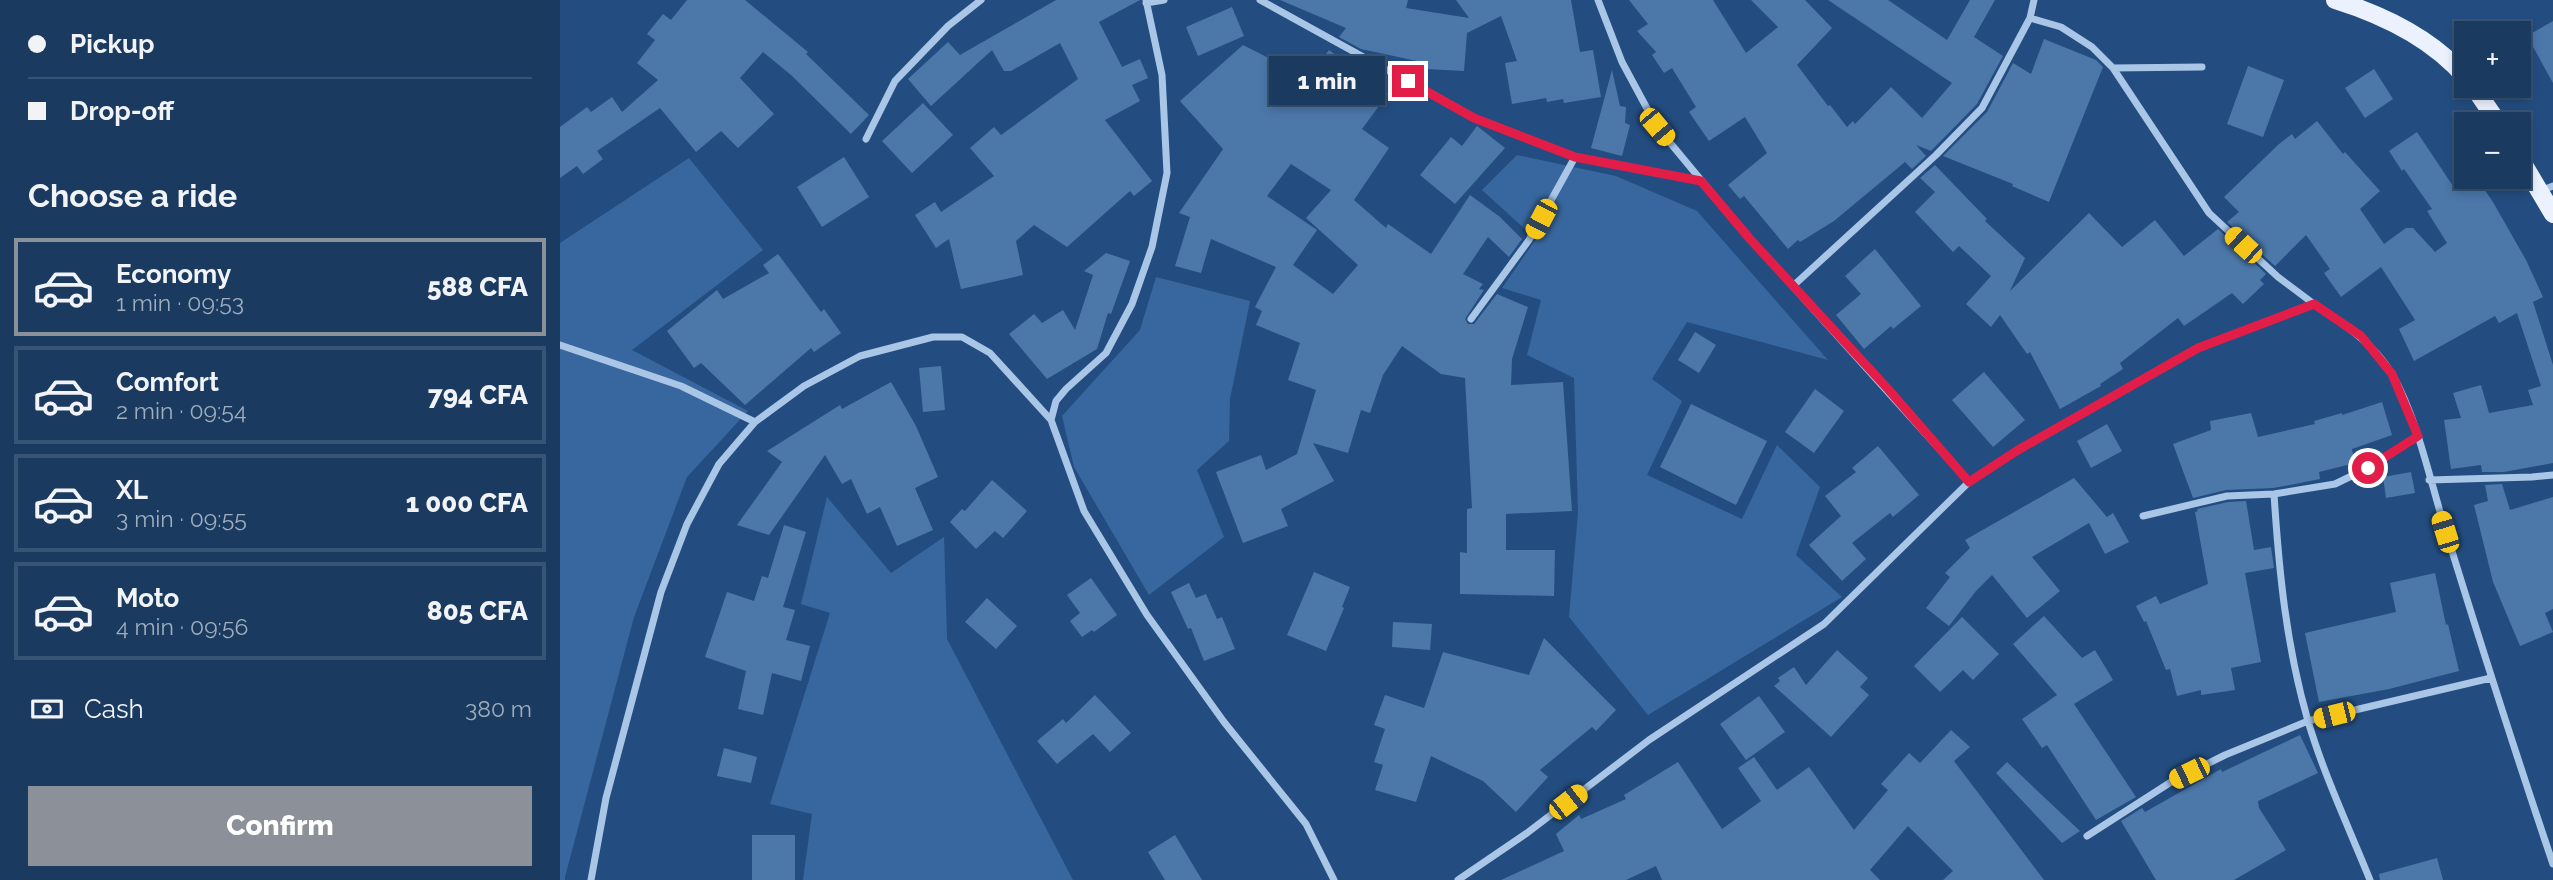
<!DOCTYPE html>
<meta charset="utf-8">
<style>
:root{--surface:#1a3a60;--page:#274569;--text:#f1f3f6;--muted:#9fadbd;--line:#385475;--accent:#8c9099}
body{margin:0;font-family:Raleway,sans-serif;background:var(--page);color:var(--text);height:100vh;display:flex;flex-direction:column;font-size:26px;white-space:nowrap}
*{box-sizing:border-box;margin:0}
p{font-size:23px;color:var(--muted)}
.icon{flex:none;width:38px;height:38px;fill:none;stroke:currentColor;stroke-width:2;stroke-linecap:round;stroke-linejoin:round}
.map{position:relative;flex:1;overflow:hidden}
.sheet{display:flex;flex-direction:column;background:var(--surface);width:560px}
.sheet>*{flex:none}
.top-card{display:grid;align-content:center;height:154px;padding:0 28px;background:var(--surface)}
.fabs{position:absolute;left:1894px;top:21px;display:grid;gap:14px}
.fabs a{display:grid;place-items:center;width:77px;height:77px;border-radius:0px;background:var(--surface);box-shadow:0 4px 10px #0003,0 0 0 2px var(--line);font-size:35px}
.end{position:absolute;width:32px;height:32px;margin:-16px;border:9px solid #e11d48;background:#fff;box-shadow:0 0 0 4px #fff}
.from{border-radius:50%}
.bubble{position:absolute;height:49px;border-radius:0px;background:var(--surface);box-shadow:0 4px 10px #0003,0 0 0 2px var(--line);font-size:23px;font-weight:800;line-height:49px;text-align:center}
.car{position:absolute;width:21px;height:42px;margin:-21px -10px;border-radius:9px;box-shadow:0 0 5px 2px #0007;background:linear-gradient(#f5c518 24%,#345 0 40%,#f5c518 0 76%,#345 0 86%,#f5c518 0)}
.top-card b{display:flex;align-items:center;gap:24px;height:66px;font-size:26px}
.top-card b+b{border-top:2px solid var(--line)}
.top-card i{width:18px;height:18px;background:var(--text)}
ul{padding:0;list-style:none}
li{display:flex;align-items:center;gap:21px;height:98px;margin:0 14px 10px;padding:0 14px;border:4px solid var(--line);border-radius:0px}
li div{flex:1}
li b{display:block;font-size:26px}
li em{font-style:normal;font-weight:800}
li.on{border-color:var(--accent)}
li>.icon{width:63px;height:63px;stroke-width:1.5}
h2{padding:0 28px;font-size:32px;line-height:84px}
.pay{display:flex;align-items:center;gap:18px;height:77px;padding:0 28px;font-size:26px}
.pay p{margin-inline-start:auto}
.action{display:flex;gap:14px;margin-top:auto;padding:14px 28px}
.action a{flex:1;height:80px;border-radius:0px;background:var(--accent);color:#fff;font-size:28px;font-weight:800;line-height:80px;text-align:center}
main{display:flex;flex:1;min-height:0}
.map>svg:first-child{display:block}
.green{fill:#37679e}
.building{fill:#4b77a9;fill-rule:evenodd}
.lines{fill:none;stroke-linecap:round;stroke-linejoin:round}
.street{stroke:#a9c6e7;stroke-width:7}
.primary{stroke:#ebf2fd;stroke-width:18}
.route{stroke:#e11d48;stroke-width:9}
</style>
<main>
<section class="sheet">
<div class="top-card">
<b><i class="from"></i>Pickup</b>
<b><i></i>Drop-off</b>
</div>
<h2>Choose a ride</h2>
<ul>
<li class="on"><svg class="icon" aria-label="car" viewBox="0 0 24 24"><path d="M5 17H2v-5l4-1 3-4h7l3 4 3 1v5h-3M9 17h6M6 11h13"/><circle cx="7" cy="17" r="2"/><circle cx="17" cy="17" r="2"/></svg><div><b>Economy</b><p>1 min · 09:53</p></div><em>588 CFA</em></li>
<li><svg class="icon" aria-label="car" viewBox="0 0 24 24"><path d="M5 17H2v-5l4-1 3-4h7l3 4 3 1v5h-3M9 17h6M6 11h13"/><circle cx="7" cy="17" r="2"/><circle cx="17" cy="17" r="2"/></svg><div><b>Comfort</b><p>2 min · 09:54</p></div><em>794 CFA</em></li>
<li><svg class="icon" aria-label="car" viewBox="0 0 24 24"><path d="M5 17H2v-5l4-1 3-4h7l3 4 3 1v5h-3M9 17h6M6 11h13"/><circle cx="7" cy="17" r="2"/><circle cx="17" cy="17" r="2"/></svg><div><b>XL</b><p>3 min · 09:55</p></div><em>1 000 CFA</em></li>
<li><svg class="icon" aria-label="car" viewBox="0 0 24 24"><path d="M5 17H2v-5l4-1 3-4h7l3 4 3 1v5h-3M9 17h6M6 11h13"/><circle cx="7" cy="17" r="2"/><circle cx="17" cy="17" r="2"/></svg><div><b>Moto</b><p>4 min · 09:56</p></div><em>805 CFA</em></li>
</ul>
<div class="pay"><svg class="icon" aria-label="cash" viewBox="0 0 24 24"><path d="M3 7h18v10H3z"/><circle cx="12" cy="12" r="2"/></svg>Cash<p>380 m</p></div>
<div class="action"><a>Confirm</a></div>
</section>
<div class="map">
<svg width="1993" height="880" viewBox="0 0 1993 880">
<rect width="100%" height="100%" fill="#234d80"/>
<path class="green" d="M957 155 1056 176 1137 211 1268 360 1127 322 1092 379 1122 401 1087 475 1182 519 1217 445 1260 487 1236 555 1282 597 1088 715 1009 617 1018 513 1014 378 967 355 981 300 942 288 976 239 922 190Z
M129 158 203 250 72 350 188 411 127 477 74 617 5 877V880H0V243Z
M596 277 690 301 670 399 669 441 637 470 664 537 589 595 514 467 502 416 580 330Z
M267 497 331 573 384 537 387 639 513 880H243L252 814 210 804 270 613 241 604Z"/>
<path class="building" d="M127 0H185L248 52 246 54 309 115 291 134 231 75 203 52 180 78 214 114 178 148 161 131 136 152 100 108 37 151 43 159 23 174 17 166 0 178V127L27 107 31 112 52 97 62 112 98 80 77 63 95 40 87 34 103 14 111 20Z
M496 0H580L539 22 562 67 580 59 588 78 572 85 580 101 545 120 592 181 574 196 570 191 507 247 474 225 456 241 463 275 401 289 389 239 376 248 355 215 375 202 381 212 434 176 410 148 434 127 441 135 518 79 500 43 451 71H444L432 50 371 106 348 79 388 42 400 55Z
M720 0H848L846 8 909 18 896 0H1011L1020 52 1033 50 1041 97 1004 103 1003 99 987 102 986 98 952 104 945 63 957 61 941 16 907 33 904 71 866 69V63L801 49 779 37 786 28Z
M1069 0H1153L1186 53 1218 27 1191 0H1245L1272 28 1237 65 1268 106 1270 105 1287 127 1293 121 1295 124 1331 87 1362 118 1392 83 1268 0H1328L1387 40 1410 0H1435L1414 37 1443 56 1417 104 1371 151 1356 145 1366 156 1352 169 1345 162 1274 221 1240 242 1238 240 1228 249 1184 196 1180 199 1168 185 1207 153 1185 117 1149 141 1129 112 1136 107 1112 68 1104 73 1092 55 1096 52 1077 31 1088 24Z
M672 7 684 36 638 56 626 27Z
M1993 21V83L1967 36Z
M1484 39 1536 60 1543 67 1489 202 1452 186 1453 184 1383 156 1427 112 1453 63 1471 74Z
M683 45 748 78 769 50 828 94 802 129 829 148 794 200 826 228 828 224 871 254 910 195 940 217 962 239 949 257 928 237 903 274 923 284 919 289 924 290 905 319 908 324H914L937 294 968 307 952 359 951 385 1003 382 1012 511 946 514V550H995L994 596 900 594V552L907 553V509L912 508 905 378 881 374 842 346 823 375 810 413 801 410 788 453 753 443 774 481 721 509 728 526 683 543 656 472 701 455 706 470 737 454 756 390 728 380 740 343 696 325 702 311 695 307 716 267 651 239 641 273 615 266 630 217 619 213 663 149 620 101ZM731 164 771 190 746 218 798 265 773 294 733 265 757 230 707 196Z
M1688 66 1724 80 1703 137 1667 124Z
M1814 69 1833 99 1805 118 1785 88Z
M1052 70 1060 106 1066 107 1065 123 1070 125 1062 156 1031 148Z
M363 103 393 135 352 173 322 141Z
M1757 121 1783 154 1785 152 1820 191 1800 209 1824 244 1846 228H1853L1875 252 1887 243 1867 211 1872 209 1844 169 1842 171 1829 151 1857 132 1895 189 1916 177 1933 202 1966 260 1983 297 1973 302 1993 365V463L1944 472H1922L1921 465 1891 469 1884 420 1901 418 1893 393 1921 385 1929 413 1973 405 1968 390 1981 386 1957 313 1939 323 1935 316 1854 361 1839 329 1855 320 1821 267 1781 297 1764 273 1770 269 1746 235 1715 266 1667 222 1679 212 1664 197 1719 144 1732 134 1735 139Z
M917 126 945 148 895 204 860 175 891 137 902 146Z
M284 157 309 197 262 227 237 187Z
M1375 165 1427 219 1425 221 1465 258 1450 291 1529 213 1562 247 1595 220 1624 256 1658 229 1706 274 1700 280 1704 284 1683 304 1672 293 1624 326 1618 318 1560 363 1563 369 1540 384 1541 386 1500 409 1470 352 1467 354 1440 315 1431 327 1406 304 1431 276 1399 246 1393 252 1355 212 1375 192 1360 178Z
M1315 249 1361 306 1333 329 1331 326 1304 349 1276 315 1301 294 1285 276Z
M546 253 570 261 551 314 548 313 537 349 487 379 449 334 474 314 482 323 503 310 515 330 533 275 524 271Z
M218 254 261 312 264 309 281 333 254 352 251 348 185 405 141 363 134 368 107 331 157 290 163 299 209 273 203 265Z
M1135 332 1156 345 1139 373 1118 360Z
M381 366 385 410 363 412 359 368Z
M1424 372 1465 420 1433 447 1392 400Z
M331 382 356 426 378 477 355 488 373 530 337 546 320 507 307 514 291 479 282 484 265 455 209 535 177 525 222 462 207 451 280 405 282 409Z
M1255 389 1284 411 1254 453 1225 432Z
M1822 402 1832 435 1792 449 1795 463 1759 472 1760 479 1735 484 1713 488 1666 490 1633 498 1613 444 1651 430 1650 421 1691 413 1698 437 1755 424 1754 421 1782 413V415Z
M1131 404 1207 441 1176 505 1100 467Z
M1547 424 1562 451 1531 468 1517 441Z
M1318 446 1359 495 1333 517 1330 513 1292 543 1306 559 1282 581 1249 545 1281 516 1265 496 1296 472 1292 468Z
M1851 472 1855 493 1826 498 1823 477Z
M1514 478 1547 517 1553 513 1569 542 1545 554 1529 523 1472 557 1500 591 1467 618 1432 575 1416 591 1389 626 1366 608 1390 577 1385 573 1410 548 1405 540Z
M432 480 467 511 443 538 435 531 416 549 390 522 402 509 405 511Z
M1942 484 1950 510 1993 497V609L1985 613 1993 632 1960 646 1933 582 1914 505 1928 501 1925 485Z
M1686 501 1694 550 1711 547 1714 568 1685 573 1701 662 1671 668 1675 690 1641 695V690L1617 696 1610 669 1606 670 1586 621 1584 622 1576 606 1596 596 1600 604 1648 584 1635 512 1638 511 1637 509 1668 502Z
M224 525 246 532 223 607 235 610 226 640 250 646 241 681 212 673 203 715 178 709 186 671 145 657 167 592 194 601 202 576 208 578Z
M754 572 790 587 782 607 784 608 766 651 727 635Z
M1875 573 1886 625 1888 624 1899 671 1829 689 1759 702 1745 633 1836 612 1830 583Z
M531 578 557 615 534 632 532 630 522 637 510 621 520 613 507 595Z
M629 583 636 598 646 594 657 619 662 617 675 649 644 661 631 628 628 629 611 592Z
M427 598 457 626 436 649 405 622Z
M1484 616 1522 658 1535 650 1553 680 1514 704 1576 797 1536 820 1487 745 1482 748 1462 719 1497 695 1453 644Z
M1402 617 1439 654 1413 680 1403 670 1380 692 1354 666Z
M833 622 872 624 870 650 832 647Z
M984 638 1056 710 1036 731 1032 727 980 770 988 777 956 812 923 781 871 756 856 802 815 790 823 765 814 762 825 729 814 725 825 695 864 708 883 652 969 675Z
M1277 650 1308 678 1300 687 1309 695 1271 737 1214 686 1220 681 1218 678 1234 667 1246 685Z
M535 695 571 733 550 752 533 734 497 764 477 741 503 719 506 723Z
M1199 696 1225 732 1186 760 1160 724Z
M1391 730 1410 747 1394 761 1484 880H1383L1393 871 1348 826 1310 870 1320 880H1102L1096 866 1066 880H941L1004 851 996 834 1019 815 1021 819 1066 799 1064 795 1118 762 1162 829 1201 801 1178 768 1194 757 1217 790 1249 767 1294 830 1328 790 1321 784 1349 753 1360 763Z
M1740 735 1758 773 1698 801 1699 808 1726 850 1674 880H1596L1561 821 1582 808 1585 812 1661 769 1662 772Z
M164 748 197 757 191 783 157 776Z
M1447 762 1520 831 1502 843 1436 773Z
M192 835H235V880H192Z
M615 835 642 880H605L588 852Z
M1877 858 1883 880H1820L1819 874Z"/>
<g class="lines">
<path class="street" d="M700 0 914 118 1015 157 1141 181
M1038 0 1062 62 1097 127 1190 239 1409 482 1458 450 1638 348 1754 304C1783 324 1814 343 1832 374 1858 419 1871 485 1887 535 1921 645 1956 755 1993 864
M1474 0 1470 18 1501 27 1532 47 1553 68 1649 213 1718 277 1754 304
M586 3 604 0
M1553 68 1642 67
M306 139 335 81 388 26 421 0
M1980 191 1993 186
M1233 286 1376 155 1422 108 1470 18
M911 319 969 240 1015 157
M0 345 121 386 195 422
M491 420 496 401 506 389 546 353 572 304 592 247 607 173 602 75 586 0
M1869 480 1972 477 1993 475
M1714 494C1719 571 1726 645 1748 721 1764 775 1789 828 1810 880
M1583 516 1667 496 1714 494 1775 484 1808 468 1858 436
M1527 836 1611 782 1665 755 1748 721 1931 678
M31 880 46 798 101 592 127 524 159 464 195 422 244 386 300 356 373 337H402L430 353 491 420 524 511 587 615 664 722 746 824 774 880
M898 880 967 833 1089 740 1264 624 1409 482"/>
<path class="primary" d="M1775 0C1823 15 1872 38 1906 78
M1913 86 1939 124
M1958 155 1993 214"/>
</g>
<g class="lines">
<path class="route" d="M848 81 914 118 1015 157 1141 181 1190 239 1328 389 1409 482 1458 450 1638 348 1754 304 1801 336 1832 374 1858 436 1808 468"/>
</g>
</svg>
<div class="fabs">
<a>+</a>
<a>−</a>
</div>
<i class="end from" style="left:1808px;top:468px"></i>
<i class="end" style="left:848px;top:81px"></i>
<div class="bubble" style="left:709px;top:56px;width:116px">1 min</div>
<i class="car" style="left:1097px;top:127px;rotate:140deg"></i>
<i class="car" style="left:981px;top:219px;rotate:208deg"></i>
<i class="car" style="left:1683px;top:245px;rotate:313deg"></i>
<i class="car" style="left:1885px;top:532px;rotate:343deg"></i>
<i class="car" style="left:1774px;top:715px;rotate:256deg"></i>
<i class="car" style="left:1629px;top:773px;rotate:244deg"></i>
<i class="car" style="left:1008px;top:802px;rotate:52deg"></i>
</div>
</main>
